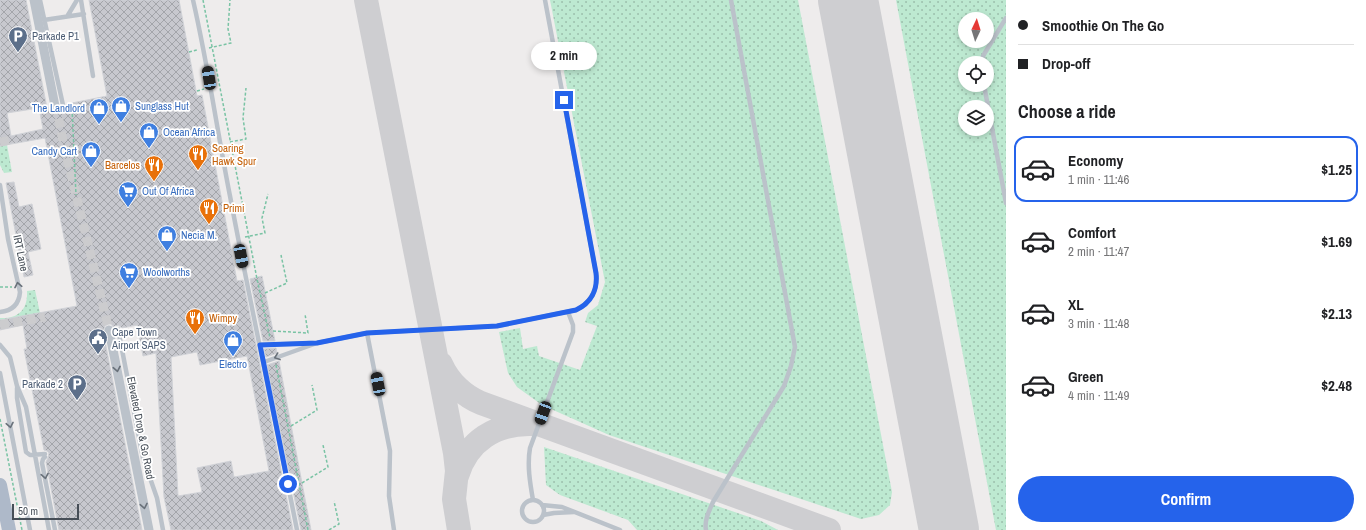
<!DOCTYPE html>
<meta charset="utf-8">
<style>
:root{--surface:#fff;--page:#f6f6f6;--text:#202124;--muted:#757577;--line:#e0e0e0;--accent:#2563eb}
body{margin:0;font-family:"Archivo Narrow",sans-serif;background:var(--page);color:var(--text);height:100vh;display:flex;flex-direction:column;font-size:15px;white-space:nowrap}
*{box-sizing:border-box;margin:0}
p{font-size:13px;color:var(--muted)}
.icon{flex:none;width:22px;height:22px;fill:none;stroke:currentColor;stroke-width:2;stroke-linecap:round;stroke-linejoin:round}
.map{position:relative;flex:1;overflow:hidden}
.details{display:flex;flex-direction:column;background:var(--surface);width:360px}
.details>*{flex:none}
.top-card{display:grid;align-content:center;height:88px;padding:0 12px;background:var(--surface)}
.needle{width:26px;rotate:4deg}
.buttons{position:absolute;left:958px;top:12px;display:grid;gap:8px}
.buttons a{display:grid;place-items:center;width:36px;height:36px;border-radius:50%;background:var(--surface);box-shadow:0 2px 6px #0003;font-size:20px}
.scale{position:absolute;left:12px;bottom:10px;width:67px;box-sizing:border-box;padding-left:4px;border:2px solid #464e57;border-top:0;font-size:11px;line-height:14px;white-space:nowrap;color:#464e57;-webkit-text-stroke:3px #fff;paint-order:stroke}
.end{position:absolute;width:18px;height:18px;margin:-9px;border:5px solid #2563eb;background:#fff;box-shadow:0 0 0 2px #fff}
.from{border-radius:50%}
.bubble{position:absolute;height:28px;border-radius:14px;background:var(--surface);box-shadow:0 2px 6px #0003;font-size:13px;font-weight:700;line-height:28px;text-align:center}
.car{position:absolute;width:12px;height:24px;margin:-12px -6px;border-radius:5px;box-shadow:0 0 3px 1px #0007;background:linear-gradient(#222 24%,#8ab4d8 0 40%,#222 0 76%,#8ab4d8 0 86%,#222 0)}
.top-card b{display:flex;align-items:center;gap:14px;height:38px;font-size:15px}
.top-card b+b{border-top:1px solid var(--line)}
.top-card i{width:10px;height:10px;background:var(--text)}
ul{padding:0;list-style:none}
li{display:flex;align-items:center;gap:12px;height:66px;margin:0 8px 6px;padding:0 4px;border:2px solid transparent;border-radius:12px}
li div{flex:1}
li b{display:block;font-size:15px}
li em{font-style:normal;font-weight:700}
li.active{border-color:var(--accent)}
li>.icon{width:36px;height:36px;stroke-width:1.5}
h2{padding:0 12px;font-size:18px;line-height:48px}
.action{display:flex;gap:8px;margin-top:auto;padding:8px 12px}
.action a{flex:1;height:46px;border-radius:24px;background:var(--accent);color:#fff;font-size:16px;font-weight:700;line-height:46px;text-align:center}
main{display:flex;flex:1;min-height:0}
.map>svg:first-child{display:block}
.grass{fill:url(#grass-dots);fill-rule:evenodd}
.lines{fill:none;stroke-linecap:round;stroke-linejoin:round}
.taxiway{stroke:#ceced1;stroke-width:24}
.runway{stroke:#ceced1;stroke-width:60}
.building{fill:url(#building-cross-hatch);stroke:#d0d2d7;fill-rule:evenodd}
.street-tunnel{stroke:#ccccce;stroke-width:9;stroke-dasharray:9 4.5;stroke-linecap:butt}
.path{stroke:#79c3a4;stroke-width:1.5;stroke-dasharray:3 2;stroke-linecap:butt}
.lane{stroke:#bbc2ca;stroke-width:4.5}
.street{stroke:#bbc2ca;stroke-width:9}
.primary{stroke:#aeb9c9;stroke-width:14}
.oneway{stroke:#69717a}
.route{stroke:#2563eb;stroke-width:5}
.labels{text-anchor:middle;dominant-baseline:central;stroke-width:3.5;stroke-linejoin:round;paint-order:stroke}
.service-label{font-size:11px;fill:#4e5e75;stroke:#fff;text-anchor:start}
.shop-label{font-size:11px;fill:#366cbe;stroke:#fff;text-anchor:start}
.food-label{font-size:11px;fill:#c56008;stroke:#fff;text-anchor:start}
.street-label{font-size:11px;fill:#464e57;stroke:#fff}
</style>
<main>
<div class="map">
<svg width="1006" height="530" viewBox="0 0 1006 530">
<defs>
<pattern id="grass-dots" width="8" height="8" patternUnits="userSpaceOnUse"><rect width="8" height="8" fill="#bde9d1"/><path d="M2 2h.1M6 6h.1" fill="none" stroke="#9bbfac" stroke-width="1.8" stroke-linecap="round"/></pattern>
<pattern id="building-cross-hatch" width="8" height="8" patternUnits="userSpaceOnUse"><rect width="8" height="8" fill="#c7c8ce"/><path d="M0 0l8 8M0 8l8-8" fill="none" stroke="#a3a5aa"/></pattern>
</defs>
<rect width="100%" height="100%" fill="#eeecec"/>
<path class="grass" d="M550 0H798L892 492 890 505 879 515 861 519 609 435 542 405 517 387 508 373 499 332 520 328 523 349 537 346 539 356 580 370 597 326 585 322 588 313 598 305 605 282Z
M896 0H1006V530H996ZM965 19H987V41H965ZM965 63H987V85H965ZM965 107H987V129H965Z
M7 145 12 172 4 173 0 165V146Z
M35 290 40 313 0 320V318C18 319 28 310 27 291Z
M544 447 761 521 778 530H637L628 520 560 495 546 485Z"/>
<g class="lines">
<path class="taxiway" d="M366 0 455 453 457 471 454 499 459 530
M441 364C449 382 464 396 481 403L829 530
M937 467 948 516 952 530
M457 476C467 441 496 423 532 424"/>
<path class="runway" d="M848 0 949 530"/>
</g>
<path class="building" d="M0 0H26L47 108 49 107 51 110 56 112 61 108H65L67 104 107 96 89 0H179L197 96 202 95 237 281 243 280 293 530H171L164 497 156 353 143 356 137 325 122 328 118 325 114 328 111 324H108L105 326 103 331 142 530H59L46 462 48 458 49 453 47 451 44 450 24 349H27L23 325 0 330V320L77 306 45 138 0 146ZM39 108 43 129 11 136 7 113ZM197 352 200 365 247 356 269 471 234 477 231 461 197 468 202 492 178 496 171 357Z
M14 182 19 207 32 204 41 249 28 252 33 275 24 277 6 183Z
M262 276 275 341H263L250 279Z
M276 348 277 353 266 357 264 349Z
M279 361 302 483 311 530H301L267 365Z"/>
<g class="lines">
<path class="street-tunnel" d="M55 106 57 109 63 141 109 330
M0 142 11 140
M0 325 45 317"/>
<path class="path" d="M203 0 257 279 270 338
M209 48 231 43 228 29 230 0
M189 52 197 50
M197 91 204 89
M69 107H72L76 195
M230 142 246 139 243 118 246 88
M245 237 265 233 262 218 268 194
M0 287H12
M265 293 287 283 281 255
M273 331 308 333 305 314
M276 365 308 530
M0 419 22 530
M291 426 317 410 312 385
M302 483 328 467 323 445
M329 530 339 524 334 501"/>
<path class="lane" d="M40 0 63 105
M81 0 93 76
M193 0C208 65 217 130 230 196 251 307 275 419 297 530
M68 15 77 0
M44 20 84 14
M983 63V56L1006 18
M984 85 1006 203
M0 185 8 239 20 292C19 304 12 311 0 312
M118 329 143 458 157 498 163 530
M367 333 390 451 389 496 394 530
M0 345 10 357 17 386 26 407 49 530
M260 345 313 343
M264 362 317 343 367 333 497 326 576 310C591 303 598 289 596 273L545 0
M0 373 30 530
M17 388V398L26 452 30 455 45 454
M45 457 43 459 42 463 55 530
M522 511a11 11 0 1 1 22 0a11 11 0 1 1-22 0Z
M533 500C530 483 527 465 530 448L573 332V325L568 312
M542 505 562 507 620 530
M543 515 554 513 574 512
M706 530C704 521 709 511 713 502L784 386 791 366 795 347 731 0"/>
<path class="street" d="M34 0 55 106
M109 330 149 530"/>
<path class="primary" d="M0 485 9 530"/>
</g>
<defs><path id="oneway-chevron" d="M-2-3.5L2.5 0L-2 3.5" fill="none" stroke-width="1.6" stroke-linecap="round" stroke-linejoin="round"/></defs>
<g class="oneway">
<use href="#oneway-chevron" transform="translate(18 285) rotate(-101)"/>
<use href="#oneway-chevron" transform="translate(277 357) rotate(160)"/>
<use href="#oneway-chevron" transform="translate(117 369) rotate(79)"/>
<use href="#oneway-chevron" transform="translate(10 425) rotate(79)"/>
<use href="#oneway-chevron" transform="translate(45 476) rotate(80)"/>
<use href="#oneway-chevron" transform="translate(144 506) rotate(79)"/>
</g>
<g class="lines">
<path class="route" d="M288 484 260 345 317 343 367 333 497 326 576 310C591 303 598 290 596 273L564 100"/>
</g>
<defs>
<symbol id="parking-pin" viewBox="-11 -11 22 30"><path d="M0 17L-7.5 6A9.5 9.5 0 1 1 7.5 6Z" fill="#5c6f8a" stroke="#fff"/><path d="M-3.5-5.5H1a3.5 3.5 0 0 1 0 7H-1V5.5H-3.5ZM-1-3.4V-.6H.8a1.4 1.4 0 0 0 0-2.8Z" fill="#fff"/></symbol>
<symbol id="shop-pin" viewBox="-11 -11 22 30"><path d="M0 17L-7.5 6A9.5 9.5 0 1 1 7.5 6Z" fill="#3f7fe0" stroke="#fff"/><path d="M-5-2.5h2.3a2.7 3.5 0 0 1 5.4 0H5L5.5 6h-11ZM-1.5-2.5h3a1.5 2.3 0 0 0-3 0Z" fill="#fff"/></symbol>
<symbol id="restaurant-pin" viewBox="-11 -11 22 30"><path d="M0 17L-7.5 6A9.5 9.5 0 1 1 7.5 6Z" fill="#e8710a" stroke="#fff"/><path d="M-5-6h1v4h1v-4h1v4h1v-4h1v5L-1.5 .5V6h-2V.5L-5-1ZM5-6V6H3V1.5H1.5Q1.5-4 5-6Z" fill="#fff"/></symbol>
<symbol id="supermarket-pin" viewBox="-11 -11 22 30"><path d="M0 17L-7.5 6A9.5 9.5 0 1 1 7.5 6Z" fill="#3f7fe0" stroke="#fff"/><path d="M-6-5.5h2.5l.6 2H6L4.5 2H-2.5L-4.4-4H-6ZM-1.5 3.2a1.3 1.3 0 1 0 .1 0ZM3 3.2a1.3 1.3 0 1 0 .1 0Z" fill="#fff"/></symbol>
<symbol id="civic-pin" viewBox="-11 -11 22 30"><path d="M0 17L-7.5 6A9.5 9.5 0 1 1 7.5 6Z" fill="#5c6f8a" stroke="#fff"/><path d="M-.6-6.5H3V-4.5H.6V-3L4-1V1h2V6H-6V1h2V-1L-.6-3ZM-1.2 2.5V6h2.4V2.5Z" fill="#fff"/></symbol>
</defs>
<g fill-rule="evenodd">
<use href="#parking-pin" x="7" y="25" width="22" height="30"/>
<use href="#shop-pin" x="110" y="95" width="22" height="30"/>
<use href="#shop-pin" x="88" y="97" width="22" height="30"/>
<use href="#shop-pin" x="138" y="121" width="22" height="30"/>
<use href="#shop-pin" x="80" y="140" width="22" height="30"/>
<use href="#restaurant-pin" x="187" y="143" width="22" height="30"/>
<use href="#restaurant-pin" x="143" y="154" width="22" height="30"/>
<use href="#supermarket-pin" x="117" y="180" width="22" height="30"/>
<use href="#restaurant-pin" x="198" y="197" width="22" height="30"/>
<use href="#shop-pin" x="156" y="224" width="22" height="30"/>
<use href="#supermarket-pin" x="118" y="261" width="22" height="30"/>
<use href="#restaurant-pin" x="184" y="307" width="22" height="30"/>
<use href="#civic-pin" x="87" y="327" width="22" height="30"/>
<use href="#shop-pin" x="222" y="329" width="22" height="30"/>
<use href="#parking-pin" x="66" y="373" width="22" height="30"/>
</g>
<g class="labels">
<g class="service-label">
<text x="32" y="36">Parkade P1</text>
<text x="112" y="332">Cape Town<tspan x="112" dy="13">Airport SAPS</tspan></text>
<text x="63" y="384" text-anchor="end">Parkade 2</text>
</g>
<g class="shop-label">
<text x="135" y="106">Sunglass Hut</text>
<text x="85" y="108" text-anchor="end">The Landlord</text>
<text x="163" y="132">Ocean Africa</text>
<text x="77" y="151" text-anchor="end">Candy Cart</text>
<text x="142" y="191">Out Of Africa</text>
<text x="181" y="235">Necia M.</text>
<text x="143" y="272">Woolworths</text>
<text x="233" y="364" text-anchor="middle">Electro</text>
</g>
<g class="food-label">
<text x="212" y="148">Soaring<tspan x="212" dy="13">Hawk Spur</tspan></text>
<text x="140" y="165" text-anchor="end">Barcelos</text>
<text x="223" y="208">Primi</text>
<text x="209" y="318">Wimpy</text>
</g>
<g class="street-label">
<text transform="translate(21 253) rotate(78)">IRT Lane</text>
<text transform="translate(141 428) rotate(79)">Elevated Drop &amp; Go Road</text>
</g>
</g>
</svg>
<div class="buttons">
<a><svg class="needle" viewBox="-14 -14 28 28"><path d="M0-13l5 13h-10z" fill="#e53935"/><path d="M0 13l5-13h-10z" fill="#757577"/></svg></a>
<a><svg class="icon" aria-label="locate" viewBox="0 0 24 24"><circle cx="12" cy="12" r="6"/><path d="M12 2v4M12 18v4M2 12h4M18 12h4"/></svg></a>
<a><svg class="icon" aria-label="layers" viewBox="0 0 24 24"><path d="M12 4l9 5-9 5-9-5zM3 14l9 5 9-5"/></svg></a>
</div>
<div class="scale">50 m</div>
<i class="end from" style="left:288px;top:484px"></i>
<i class="end" style="left:564px;top:100px"></i>
<div class="bubble" style="left:531px;top:42px;width:66px">2 min</div>
<i class="car" style="left:209px;top:78px;rotate:351deg"></i>
<i class="car" style="left:241px;top:256px;rotate:169deg"></i>
<i class="car" style="left:378px;top:384px;rotate:349deg"></i>
<i class="car" style="left:543px;top:413px;rotate:200deg"></i>
</div>
<section class="details">
<div class="top-card">
<b><i class="from"></i>Smoothie On The Go</b>
<b><i></i>Drop-off</b>
</div>
<h2>Choose a ride</h2>
<ul>
<li class="active"><svg class="icon" aria-label="car" viewBox="0 0 24 24"><path d="M5 17H2v-5l4-1 3-4h7l3 4 3 1v5h-3M9 17h6M6 11h13"/><circle cx="7" cy="17" r="2"/><circle cx="17" cy="17" r="2"/></svg><div><b>Economy</b><p>1 min · 11:46</p></div><em>$1.25</em></li>
<li><svg class="icon" aria-label="car" viewBox="0 0 24 24"><path d="M5 17H2v-5l4-1 3-4h7l3 4 3 1v5h-3M9 17h6M6 11h13"/><circle cx="7" cy="17" r="2"/><circle cx="17" cy="17" r="2"/></svg><div><b>Comfort</b><p>2 min · 11:47</p></div><em>$1.69</em></li>
<li><svg class="icon" aria-label="car" viewBox="0 0 24 24"><path d="M5 17H2v-5l4-1 3-4h7l3 4 3 1v5h-3M9 17h6M6 11h13"/><circle cx="7" cy="17" r="2"/><circle cx="17" cy="17" r="2"/></svg><div><b>XL</b><p>3 min · 11:48</p></div><em>$2.13</em></li>
<li><svg class="icon" aria-label="car" viewBox="0 0 24 24"><path d="M5 17H2v-5l4-1 3-4h7l3 4 3 1v5h-3M9 17h6M6 11h13"/><circle cx="7" cy="17" r="2"/><circle cx="17" cy="17" r="2"/></svg><div><b>Green</b><p>4 min · 11:49</p></div><em>$2.48</em></li>
</ul>
<div class="action"><a>Confirm</a></div>
</section>
</main>
